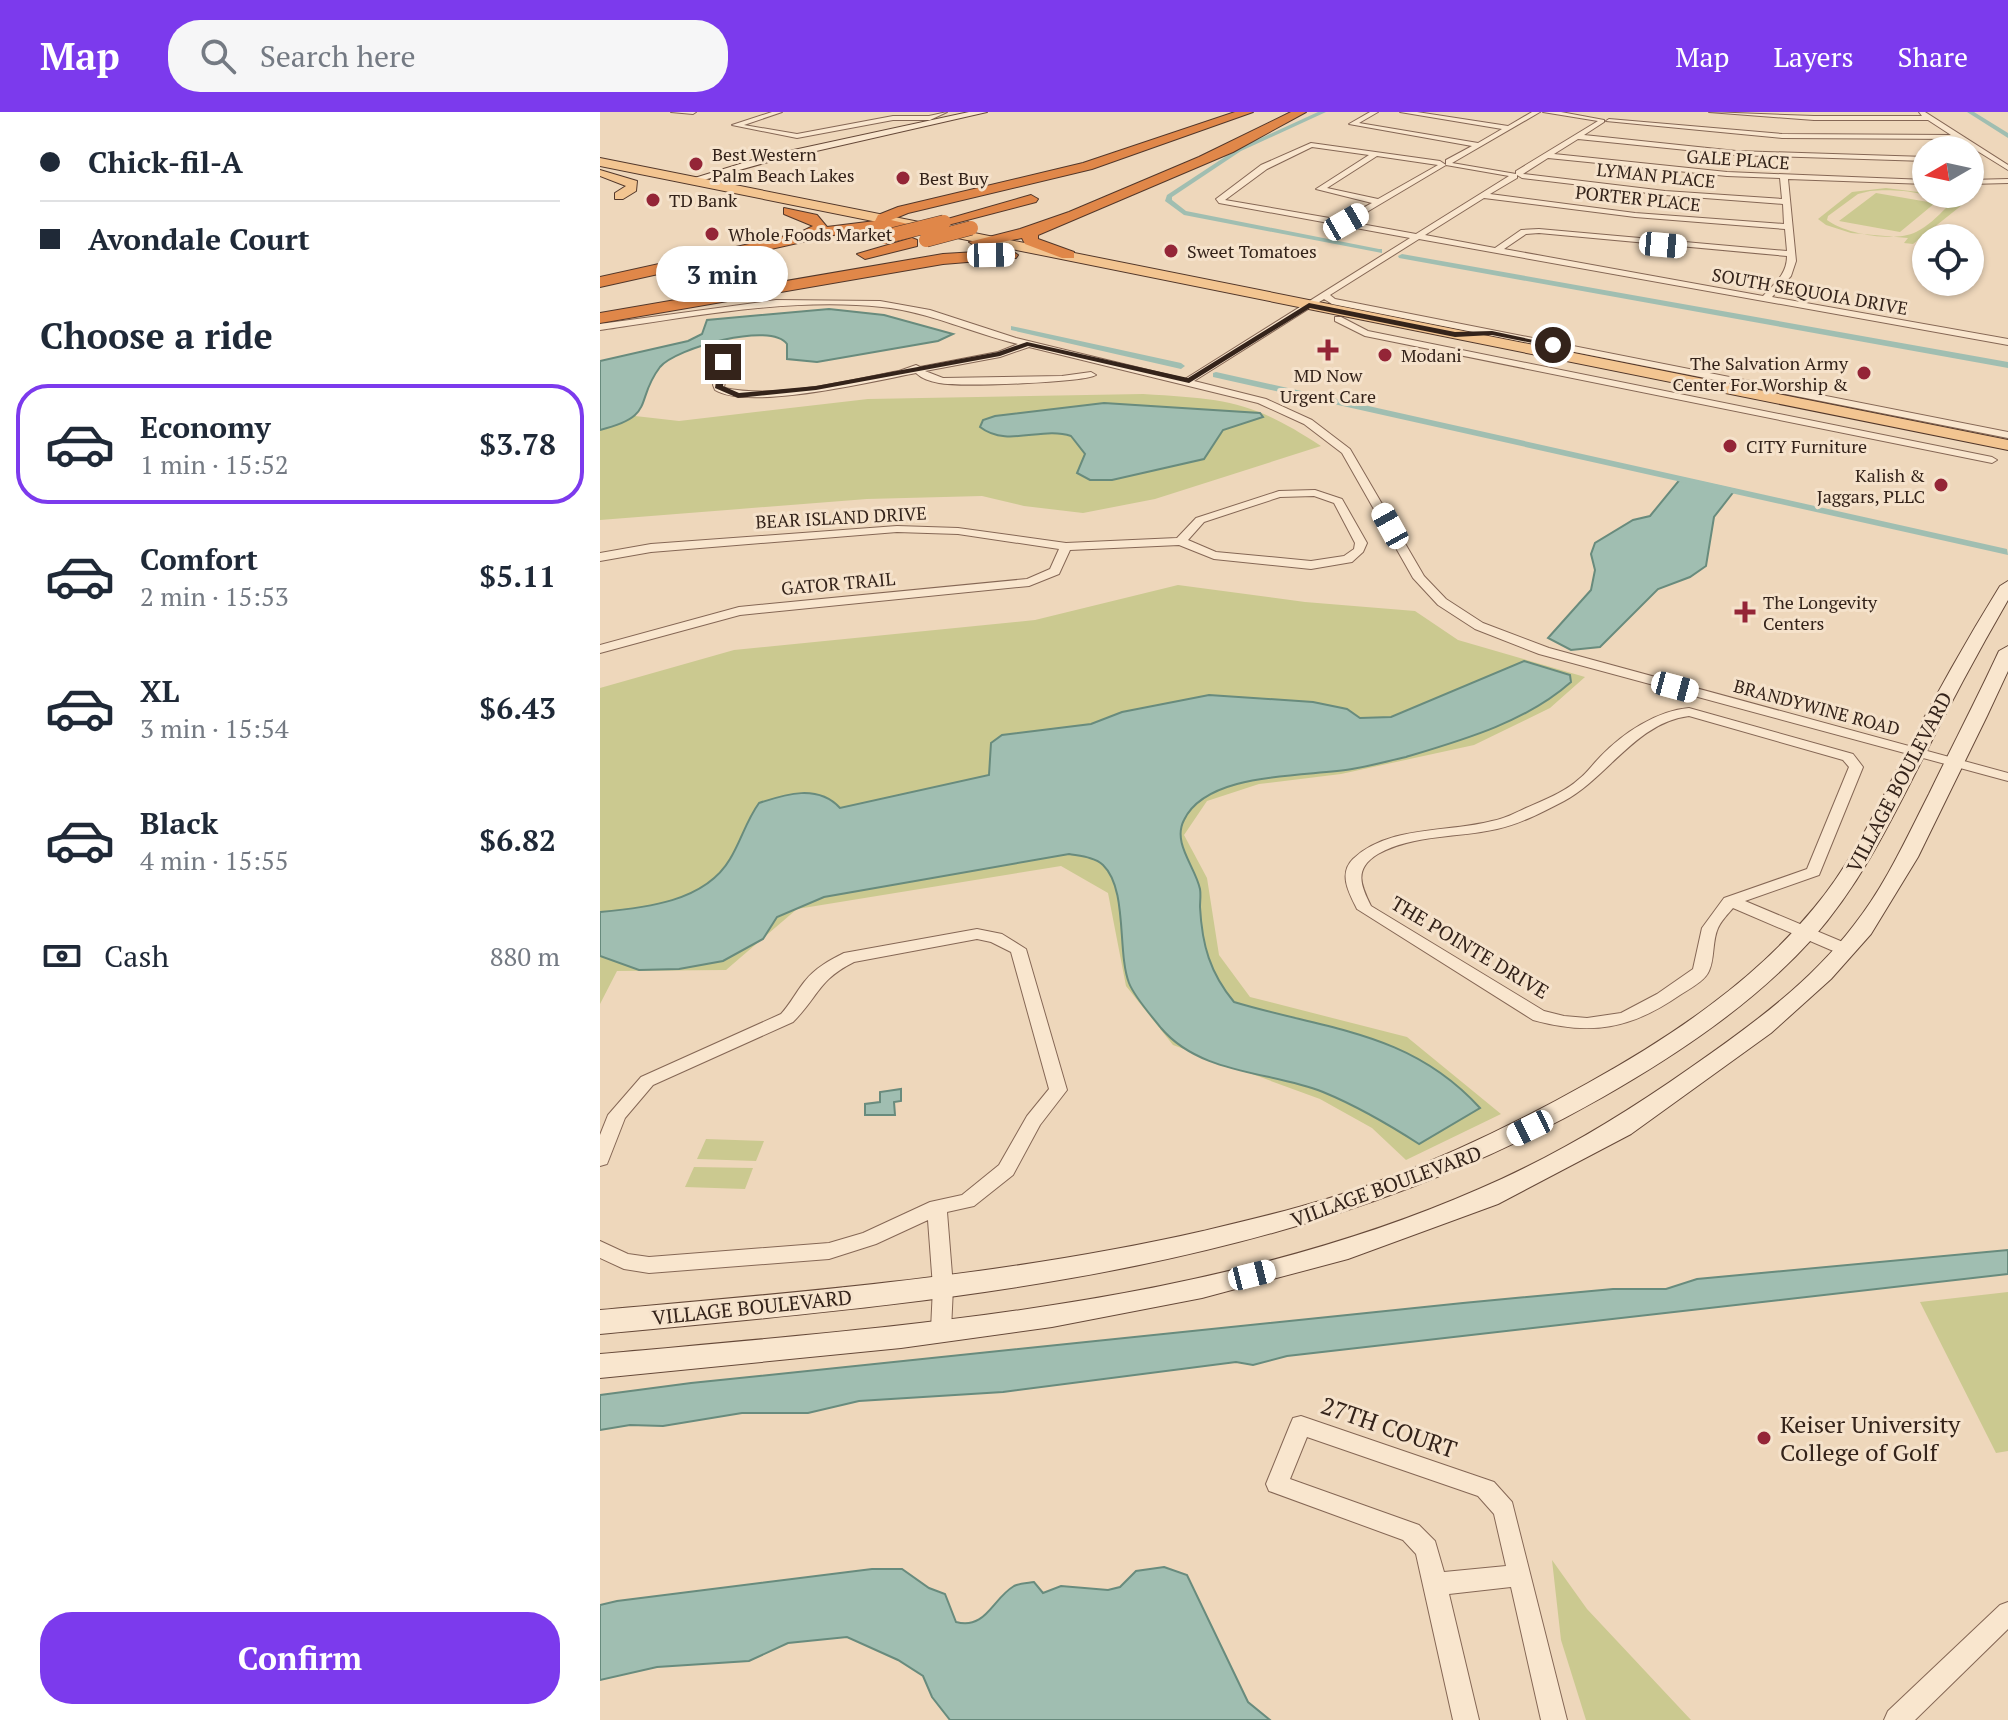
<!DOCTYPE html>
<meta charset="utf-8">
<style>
:root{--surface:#fff;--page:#f6f6f7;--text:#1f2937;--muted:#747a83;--line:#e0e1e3;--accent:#7c3aed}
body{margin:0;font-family:"PT Serif",serif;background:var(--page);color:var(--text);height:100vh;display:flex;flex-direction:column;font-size:30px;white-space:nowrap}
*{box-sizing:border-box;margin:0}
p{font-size:26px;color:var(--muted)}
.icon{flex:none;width:44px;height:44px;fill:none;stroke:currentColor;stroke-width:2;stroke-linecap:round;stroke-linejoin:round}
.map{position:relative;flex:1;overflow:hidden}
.side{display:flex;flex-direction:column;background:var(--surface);width:600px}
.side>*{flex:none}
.top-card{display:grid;align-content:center;height:176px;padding:0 40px;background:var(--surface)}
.needle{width:52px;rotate:261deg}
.fabs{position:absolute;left:1312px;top:24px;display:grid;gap:16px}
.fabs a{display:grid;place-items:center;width:72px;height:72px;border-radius:50%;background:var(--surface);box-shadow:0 2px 6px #0004;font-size:40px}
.end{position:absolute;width:36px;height:36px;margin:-18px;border:10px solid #34231a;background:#fff;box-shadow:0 0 0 4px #fff}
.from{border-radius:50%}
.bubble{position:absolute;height:56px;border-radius:28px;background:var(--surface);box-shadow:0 2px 6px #0004;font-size:26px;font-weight:800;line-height:56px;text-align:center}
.car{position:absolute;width:24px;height:48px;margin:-24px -12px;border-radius:10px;box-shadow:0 0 6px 2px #0007;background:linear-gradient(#fff 24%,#345 0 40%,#fff 0 76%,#345 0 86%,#fff 0)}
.top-card b{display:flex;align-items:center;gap:28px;height:76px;font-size:30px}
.top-card b+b{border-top:2px solid var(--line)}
.top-card i{width:20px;height:20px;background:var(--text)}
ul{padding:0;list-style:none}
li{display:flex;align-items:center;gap:24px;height:120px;margin:0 16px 12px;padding:0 24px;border:4px solid transparent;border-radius:32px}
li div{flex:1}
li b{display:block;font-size:30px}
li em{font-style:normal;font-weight:800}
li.active{border-color:var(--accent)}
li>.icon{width:72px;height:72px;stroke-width:1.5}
h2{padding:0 40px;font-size:36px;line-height:96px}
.pay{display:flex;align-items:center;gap:20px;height:88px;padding:0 40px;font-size:30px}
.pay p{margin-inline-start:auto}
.cta{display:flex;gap:16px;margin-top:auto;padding:16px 40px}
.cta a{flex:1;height:92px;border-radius:32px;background:var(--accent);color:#fff;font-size:32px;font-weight:800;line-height:92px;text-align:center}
header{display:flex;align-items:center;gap:48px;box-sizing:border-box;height:112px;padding:0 40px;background:var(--accent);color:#fff}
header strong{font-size:38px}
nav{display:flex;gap:44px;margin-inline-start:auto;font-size:28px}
.search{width:560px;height:72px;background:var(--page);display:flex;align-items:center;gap:20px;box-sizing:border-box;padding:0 28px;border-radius:32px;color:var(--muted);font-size:30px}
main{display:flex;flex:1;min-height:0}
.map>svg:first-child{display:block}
.green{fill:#cbc990;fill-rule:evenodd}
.water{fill:#a0beb1;stroke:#688b7d;stroke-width:2}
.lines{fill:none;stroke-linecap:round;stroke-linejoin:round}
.canal{fill:#a0beb1;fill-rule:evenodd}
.street-casing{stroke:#856755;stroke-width:2}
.secondary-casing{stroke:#664939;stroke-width:2}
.primary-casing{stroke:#52372a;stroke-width:2}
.highway-casing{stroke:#52372a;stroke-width:2}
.street{fill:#f9e6ce;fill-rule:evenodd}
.secondary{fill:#f9e6ce;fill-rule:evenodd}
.primary{fill:#f3c591;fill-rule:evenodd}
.highway{fill:#e08749;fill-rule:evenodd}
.highway-bridge-casing{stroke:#52372a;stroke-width:15;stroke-linecap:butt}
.highway-bridge{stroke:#e08749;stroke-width:14}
.route{fill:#34231a}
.poi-dot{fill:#942537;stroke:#f5e2cb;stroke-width:3}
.labels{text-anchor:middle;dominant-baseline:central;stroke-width:6;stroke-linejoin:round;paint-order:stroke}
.far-poi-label{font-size:18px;fill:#34231a;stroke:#f5e2cb;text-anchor:start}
.far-street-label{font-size:18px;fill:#34231a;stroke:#f5e2cb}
.street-label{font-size:20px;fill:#34231a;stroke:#f5e2cb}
.near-poi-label{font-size:24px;fill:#34231a;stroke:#f5e2cb;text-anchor:start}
.near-street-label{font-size:24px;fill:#34231a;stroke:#f5e2cb}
</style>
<header>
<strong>Map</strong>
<div class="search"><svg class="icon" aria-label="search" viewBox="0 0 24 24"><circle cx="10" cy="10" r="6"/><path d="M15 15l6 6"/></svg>Search here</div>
<nav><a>Map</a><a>Layers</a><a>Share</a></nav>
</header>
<main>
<section class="side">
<div class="top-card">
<b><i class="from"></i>Chick-fil-A</b>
<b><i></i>Avondale Court</b>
</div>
<h2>Choose a ride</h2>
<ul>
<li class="active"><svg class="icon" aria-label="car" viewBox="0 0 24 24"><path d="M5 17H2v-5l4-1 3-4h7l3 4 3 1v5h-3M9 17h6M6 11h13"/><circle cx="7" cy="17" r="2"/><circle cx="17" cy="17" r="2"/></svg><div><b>Economy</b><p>1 min · 15:52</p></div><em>$3.78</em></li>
<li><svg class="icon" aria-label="car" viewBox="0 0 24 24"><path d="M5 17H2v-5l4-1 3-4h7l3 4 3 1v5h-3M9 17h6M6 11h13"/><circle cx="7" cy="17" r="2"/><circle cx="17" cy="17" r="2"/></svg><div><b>Comfort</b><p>2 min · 15:53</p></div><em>$5.11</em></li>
<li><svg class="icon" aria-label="car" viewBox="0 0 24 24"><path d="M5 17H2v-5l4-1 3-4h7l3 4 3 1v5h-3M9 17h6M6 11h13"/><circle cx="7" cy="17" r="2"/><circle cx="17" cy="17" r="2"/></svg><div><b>XL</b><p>3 min · 15:54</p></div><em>$6.43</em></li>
<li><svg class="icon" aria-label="car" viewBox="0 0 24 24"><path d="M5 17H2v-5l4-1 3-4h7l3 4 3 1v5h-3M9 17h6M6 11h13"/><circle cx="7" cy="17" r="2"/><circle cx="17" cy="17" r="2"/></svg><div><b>Black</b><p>4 min · 15:55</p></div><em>$6.82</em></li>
</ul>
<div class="pay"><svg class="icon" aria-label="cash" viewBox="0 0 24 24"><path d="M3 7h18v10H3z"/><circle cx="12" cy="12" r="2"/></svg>Cash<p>880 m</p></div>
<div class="cta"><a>Confirm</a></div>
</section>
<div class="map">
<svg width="1408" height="1608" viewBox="0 0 1408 1608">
<rect width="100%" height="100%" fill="#eed7bb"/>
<path class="green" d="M1286 76 1326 81 1353 91 1358 87 1367 89 1313 132 1304 131 1308 126 1251 121 1226 113 1218 107 1252 80ZM1270 79C1291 77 1333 78 1346 96 1338 104 1327 115 1316 120 1294 131 1246 122 1227 108L1228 104 1258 82Z
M1276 81 1334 91H1335L1300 120 1239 109Z
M543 282C625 287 651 288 721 334L555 387 483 401 424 394 382 384 267 387 0 408V300L79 309 268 287Z
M578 473 705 490 815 499 858 528 985 565 950 596 874 633 741 662 659 672 607 689 584 723 607 766 619 843 650 885 807 925 901 1002 806 1048 772 1016 720 987 573 933 526 874 508 781 461 754 197 797 126 858 17 859 0 892V576L134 538 435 508Z
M106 1027 164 1029 156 1049 97 1047Z
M94 1055 153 1056 145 1077 85 1075Z
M1408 1180V1339L1396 1341 1320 1190Z
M952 1448 987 1497 1091 1608H986L961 1528Z"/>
<path class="water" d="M229 197 284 203 353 222 338 229 217 250 187 247V232C171 209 76 236 60 255 34 289 57 304 0 318V249L88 229 102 222 107 208Z
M504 291 660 301 663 305 623 318 604 347 512 368H490L477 361 485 342 471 324C442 314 407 336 380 315L383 308 395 304Z
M1081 366 1135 378 1114 405 1106 454 1090 465 1058 477 1000 535 971 538 948 526 991 478 995 458 991 442 995 431 1033 408 1050 404Z
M924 549 970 563 971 570C926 610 863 628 806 645 788 649 770 654 752 657 706 665 607 659 584 708 572 731 595 754 600 777 601 783 600 789 600 795 602 833 610 861 634 890 727 918 810 919 880 996L819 1032C788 1012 757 994 723 980 670 959 601 963 561 916 551 903 535 886 529 871 517 840 528 777 503 753 495 745 479 744 469 742L224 785 177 805 163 827 123 849 79 857 39 858 0 844V800C44 796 105 790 130 747 141 729 146 709 159 691 186 682 218 672 240 696L389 663 391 631 402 623 491 612 522 600 609 583 713 590 747 597 760 606 791 605Z
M301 977V989L294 990 295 1003H265V992L280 990V980Z
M1408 1138V1162L687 1244 653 1253 636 1250 403 1280 259 1289 208 1301H142L63 1314 30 1313 0 1318V1283L91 1271 863 1191 1013 1177H1066L1097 1167Z
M564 1455 587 1463 648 1590 670 1608H350L332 1585 323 1564 298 1548 247 1525 188 1531 149 1549 57 1555 0 1568V1493L17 1489 272 1457H302L329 1476 345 1482 356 1510C386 1518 392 1487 414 1474 420 1471 428 1471 434 1470L443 1481 461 1474 508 1478 520 1475 536 1459Z"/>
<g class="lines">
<path class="canal" d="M718 0H726L641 39 572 85V88L586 99 779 137H782V141L584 103 565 89 567 83 637 37Z
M1367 0H1374L1408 21V26Z
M802 142 1408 250V256L799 146 798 144Z
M411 214 581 251 585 254 581 257 411 218Z
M616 260 1407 437 1408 443 613 265V261Z"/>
<defs>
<path id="street" d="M71 0H96L93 2Z
M172 0H182L144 13 197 22 293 4H329L347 0 330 8H293L197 26 132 13Z
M770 0H778L759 11 878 31 902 17 800 0H817L908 14 932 0H940L852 51 916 62V59L998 9 943 0H961L1004 8V10L984 23 1136 39 1326 45V49L1136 43 978 27 954 42 1127 60 1326 68V72L1188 67 1196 149 1191 164 1172 185 1408 227V233L819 127 730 183 735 187 1408 320V326L732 192 724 187 594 269 666 287 712 308 750 337 824 464 846 487 883 511 949 536 1408 661V669L939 542 875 517 838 493 813 466 742 341 704 312 658 291 429 235 400 245 325 259 343 266 462 264 491 260 496 263C482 271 358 275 339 271 330 269 322 267 316 261 274 269 149 299 115 278L113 273 118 252 110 248 115 245 128 250 124 276C180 287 244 269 299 259L316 253 320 255 398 240 418 232C372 221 329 200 282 195 191 185 90 205 0 218V212L176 188 280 189 330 198 416 226 585 267 810 126 619 91 616 87 661 53 711 31 840 49 846 53V48L872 34 749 12ZM712 35 769 43 716 77 772 91 741 108 625 88 667 57ZM777 44 838 53 778 87 727 76ZM948 46 1127 64 1180 66 1182 87 1065 79 923 62ZM846 53 909 64 816 122 750 110ZM917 63 922 66 1065 83 1183 92 1184 112 1035 101 890 82 917 66ZM884 86 1035 105 1185 117 1187 139 939 117 921 118 895 136 825 123ZM939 121 1187 144C1187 162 1175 171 1163 184L904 137 926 122Z
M1109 0 1214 4H1322L1319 0H1325L1408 53V58L1358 27 1182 26 1006 9 1009 7 1182 22 1351 23 1328 8H1214Z
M1408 67V71L1370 72V68Z
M735 205H741L768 219 1392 345 1397 348 1392 351 765 224 735 209Z
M715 378 742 387 767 431 763 440 752 450 711 457 614 447 579 433 470 438 459 462 429 474 140 503 0 541V533L139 495 427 467 450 457 459 437 358 422 297 420 51 440 0 449V441L51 432 297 414 358 416 466 431 577 426 596 406 679 379ZM714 384 734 391 755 431 754 437 744 444 711 449 616 440 588 428 604 410 680 385Z
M1089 596 1253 642 1263 655 1219 763 1145 789 1250 833 1252 837 1250 841H1238L1133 796C1128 802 1121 809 1118 816 1112 829 1115 846 1109 859 1105 869 1089 877 1080 883 1031 917 991 924 933 908L757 797C749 781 738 762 753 747 789 713 847 721 892 709 904 707 915 701 926 696 944 688 965 680 979 667 987 661 993 652 1000 645 1023 621 1056 599 1089 596ZM1089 604 1243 648 1249 655 1207 757 1124 786 1102 816 1093 857 1057 882 1021 901 987 906 964 904 944 899 771 794C761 774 753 757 778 742 813 722 859 726 897 717 920 712 943 700 964 689 1007 666 1037 610 1089 604Z
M377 817 402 822 426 837 467 978 440 1013 413 1063 374 1094 347 1100 353 1175 351 1218 348 1224 341 1226 334 1224 331 1218 333 1175 328 1108 276 1132 229 1147 49 1161 24 1157 0 1146V1129L28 1142 49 1145 229 1131 263 1121 330 1090 362 1083 399 1053 427 1004 449 977 411 840 391 830 377 827 254 850C218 868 219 884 193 910L53 973 25 1006 9 1047 7 1052 0 1054V1023L8 1003 41 965 181 902C191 891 196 880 205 869 215 856 230 848 244 841Z
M701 1304 894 1370 912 1390 967 1608H941L911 1475 849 1482 879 1608H853L816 1442 803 1428 669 1379 666 1372 690 1313 693 1306ZM707 1325 878 1384 894 1402 906 1454 844 1460 835 1429 819 1413 690 1367Z
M1408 1490V1517L1315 1608H1284L1288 1599 1400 1493Z"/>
<path id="secondary" d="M369 0H387L168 50 93 71 88 68 166 44Z
M1408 469V488C1378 540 1350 592 1323 646 1291 709 1260 773 1212 827 1153 892 1078 942 1003 985 692 1163 348 1189 0 1222V1198C202 1180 405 1164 603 1119 666 1104 730 1089 790 1065 859 1039 924 1007 988 971 1071 925 1153 870 1214 796 1252 751 1277 696 1304 644 1334 586 1366 529 1400 474Z
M1408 534V559L1387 604 1318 745 1271 822 1231 867 1171 921 1031 1022 898 1092 748 1147 602 1186 452 1215 301 1236 0 1266V1242C292 1215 608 1196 879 1077 954 1045 1023 1003 1090 956 1149 915 1210 871 1254 813 1285 774 1306 727 1329 682 1352 634 1377 587 1399 539Z"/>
<path id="primary" d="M0 46 1408 328V338L0 54Z
M0 58 37 69 36 79 23 87H15V81L26 74 0 64Z"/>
<path id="highway" d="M635 0H653L492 57 308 101 291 108 308 112 295 117 293 121 280 118 247 120 0 175V165L199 121 213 114 184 102V96L217 103 227 115 275 109 278 103 298 95 483 51Z
M691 0H706L633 40 438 123V127L474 140V146H462L425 132 422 126 377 135 369 130 420 117 469 100 599 45Z
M431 83 438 87 436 90 344 114 337 110Z
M312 126 317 128V134L265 147 257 142Z
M410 138 418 143 416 146 343 152 0 211V201L343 142Z"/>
</defs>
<use href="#street" class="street-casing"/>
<use href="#secondary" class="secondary-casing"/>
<use href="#primary" class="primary-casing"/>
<use href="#highway" class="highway-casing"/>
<use href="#street" class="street"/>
<use href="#secondary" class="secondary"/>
<use href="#primary" class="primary"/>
<use href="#highway" class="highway"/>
<defs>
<path id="highway-bridge" d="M284 125 344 110
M326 128 371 116"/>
</defs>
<use href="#highway-bridge" class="highway-bridge-casing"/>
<use href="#highway-bridge" class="highway-bridge"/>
</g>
<path class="route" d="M709 191 855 220 892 219 957 233 953 235 892 223 855 225 710 196 589 271 428 234 400 244 216 278 138 286 115 276 119 250 123 247 127 250 123 274 139 281 216 274 398 240 427 230 588 266Z"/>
<g class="poi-dot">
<circle cx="96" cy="52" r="8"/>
<circle cx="303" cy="66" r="8"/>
<circle cx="53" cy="88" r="8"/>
<circle cx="112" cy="122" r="8"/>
<circle cx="571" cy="139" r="8"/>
<path d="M724 226h8v8h8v8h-8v8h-8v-8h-8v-8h8z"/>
<circle cx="785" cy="243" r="8"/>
<circle cx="1264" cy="261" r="8"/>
<circle cx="1130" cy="334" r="8"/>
<circle cx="1341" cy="373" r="8"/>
<path d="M1141 488h8v8h8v8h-8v8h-8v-8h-8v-8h8z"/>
<circle cx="1164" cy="1326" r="8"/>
</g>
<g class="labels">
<g class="far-poi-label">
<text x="112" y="42">Best Western<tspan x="112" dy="21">Palm Beach Lakes</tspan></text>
<text x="319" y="66">Best Buy</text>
<text x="69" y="88">TD Bank</text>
<text x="128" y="122">Whole Foods Market</text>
<text x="587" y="139">Sweet Tomatoes</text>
<text x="801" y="243">Modani</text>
<text x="1248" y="251" text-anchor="end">The Salvation Army<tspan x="1248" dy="21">Center For Worship &amp;</tspan></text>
<text x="728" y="263" text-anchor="middle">MD Now<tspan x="728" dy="21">Urgent Care</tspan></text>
<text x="1146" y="334">CITY Furniture</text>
<text x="1325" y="363" text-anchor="end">Kalish &amp;<tspan x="1325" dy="21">Jaggars, PLLC</tspan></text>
<text x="1163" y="490">The Longevity<tspan x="1163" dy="21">Centers</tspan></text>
</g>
<g class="far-street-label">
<text transform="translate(1138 47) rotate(4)">GALE PLACE</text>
<text transform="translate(1056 63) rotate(6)">LYMAN PLACE</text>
<text transform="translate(1038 86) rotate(6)">PORTER PLACE</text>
<text transform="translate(1210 179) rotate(10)">SOUTH SEQUOIA DRIVE</text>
<text transform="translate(241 405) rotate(-3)">BEAR ISLAND DRIVE</text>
<text transform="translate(238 471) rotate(-5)">GATOR TRAIL</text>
<text transform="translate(1217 595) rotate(15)">BRANDYWINE ROAD</text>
</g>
<g class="street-label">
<text transform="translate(1299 670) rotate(-62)">VILLAGE BOULEVARD</text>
<text transform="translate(870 835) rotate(31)">THE POINTE DRIVE</text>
<text transform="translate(786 1074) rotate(-20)">VILLAGE BOULEVARD</text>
<text transform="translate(152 1195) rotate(-6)">VILLAGE BOULEVARD</text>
</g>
<g class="near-poi-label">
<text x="1180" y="1312">Keiser University<tspan x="1180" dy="28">College of Golf</tspan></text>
</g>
<g class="near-street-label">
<text transform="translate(789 1315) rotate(19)">27TH COURT</text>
</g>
</g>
</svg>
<div class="fabs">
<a><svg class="needle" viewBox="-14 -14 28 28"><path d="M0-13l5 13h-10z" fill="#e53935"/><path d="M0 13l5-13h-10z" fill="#747a83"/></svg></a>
<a><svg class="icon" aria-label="locate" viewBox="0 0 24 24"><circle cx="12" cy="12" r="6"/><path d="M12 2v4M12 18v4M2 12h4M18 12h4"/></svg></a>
</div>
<i class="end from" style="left:953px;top:233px"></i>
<i class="end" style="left:123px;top:250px"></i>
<div class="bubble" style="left:56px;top:134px;width:132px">3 min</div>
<i class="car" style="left:746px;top:110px;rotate:60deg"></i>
<i class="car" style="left:1063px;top:133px;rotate:95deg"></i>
<i class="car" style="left:391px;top:143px;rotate:89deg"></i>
<i class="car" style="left:790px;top:414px;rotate:331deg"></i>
<i class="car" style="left:1075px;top:575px;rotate:105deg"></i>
<i class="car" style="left:930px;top:1016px;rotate:244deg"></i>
<i class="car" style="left:652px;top:1163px;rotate:76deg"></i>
</div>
</main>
